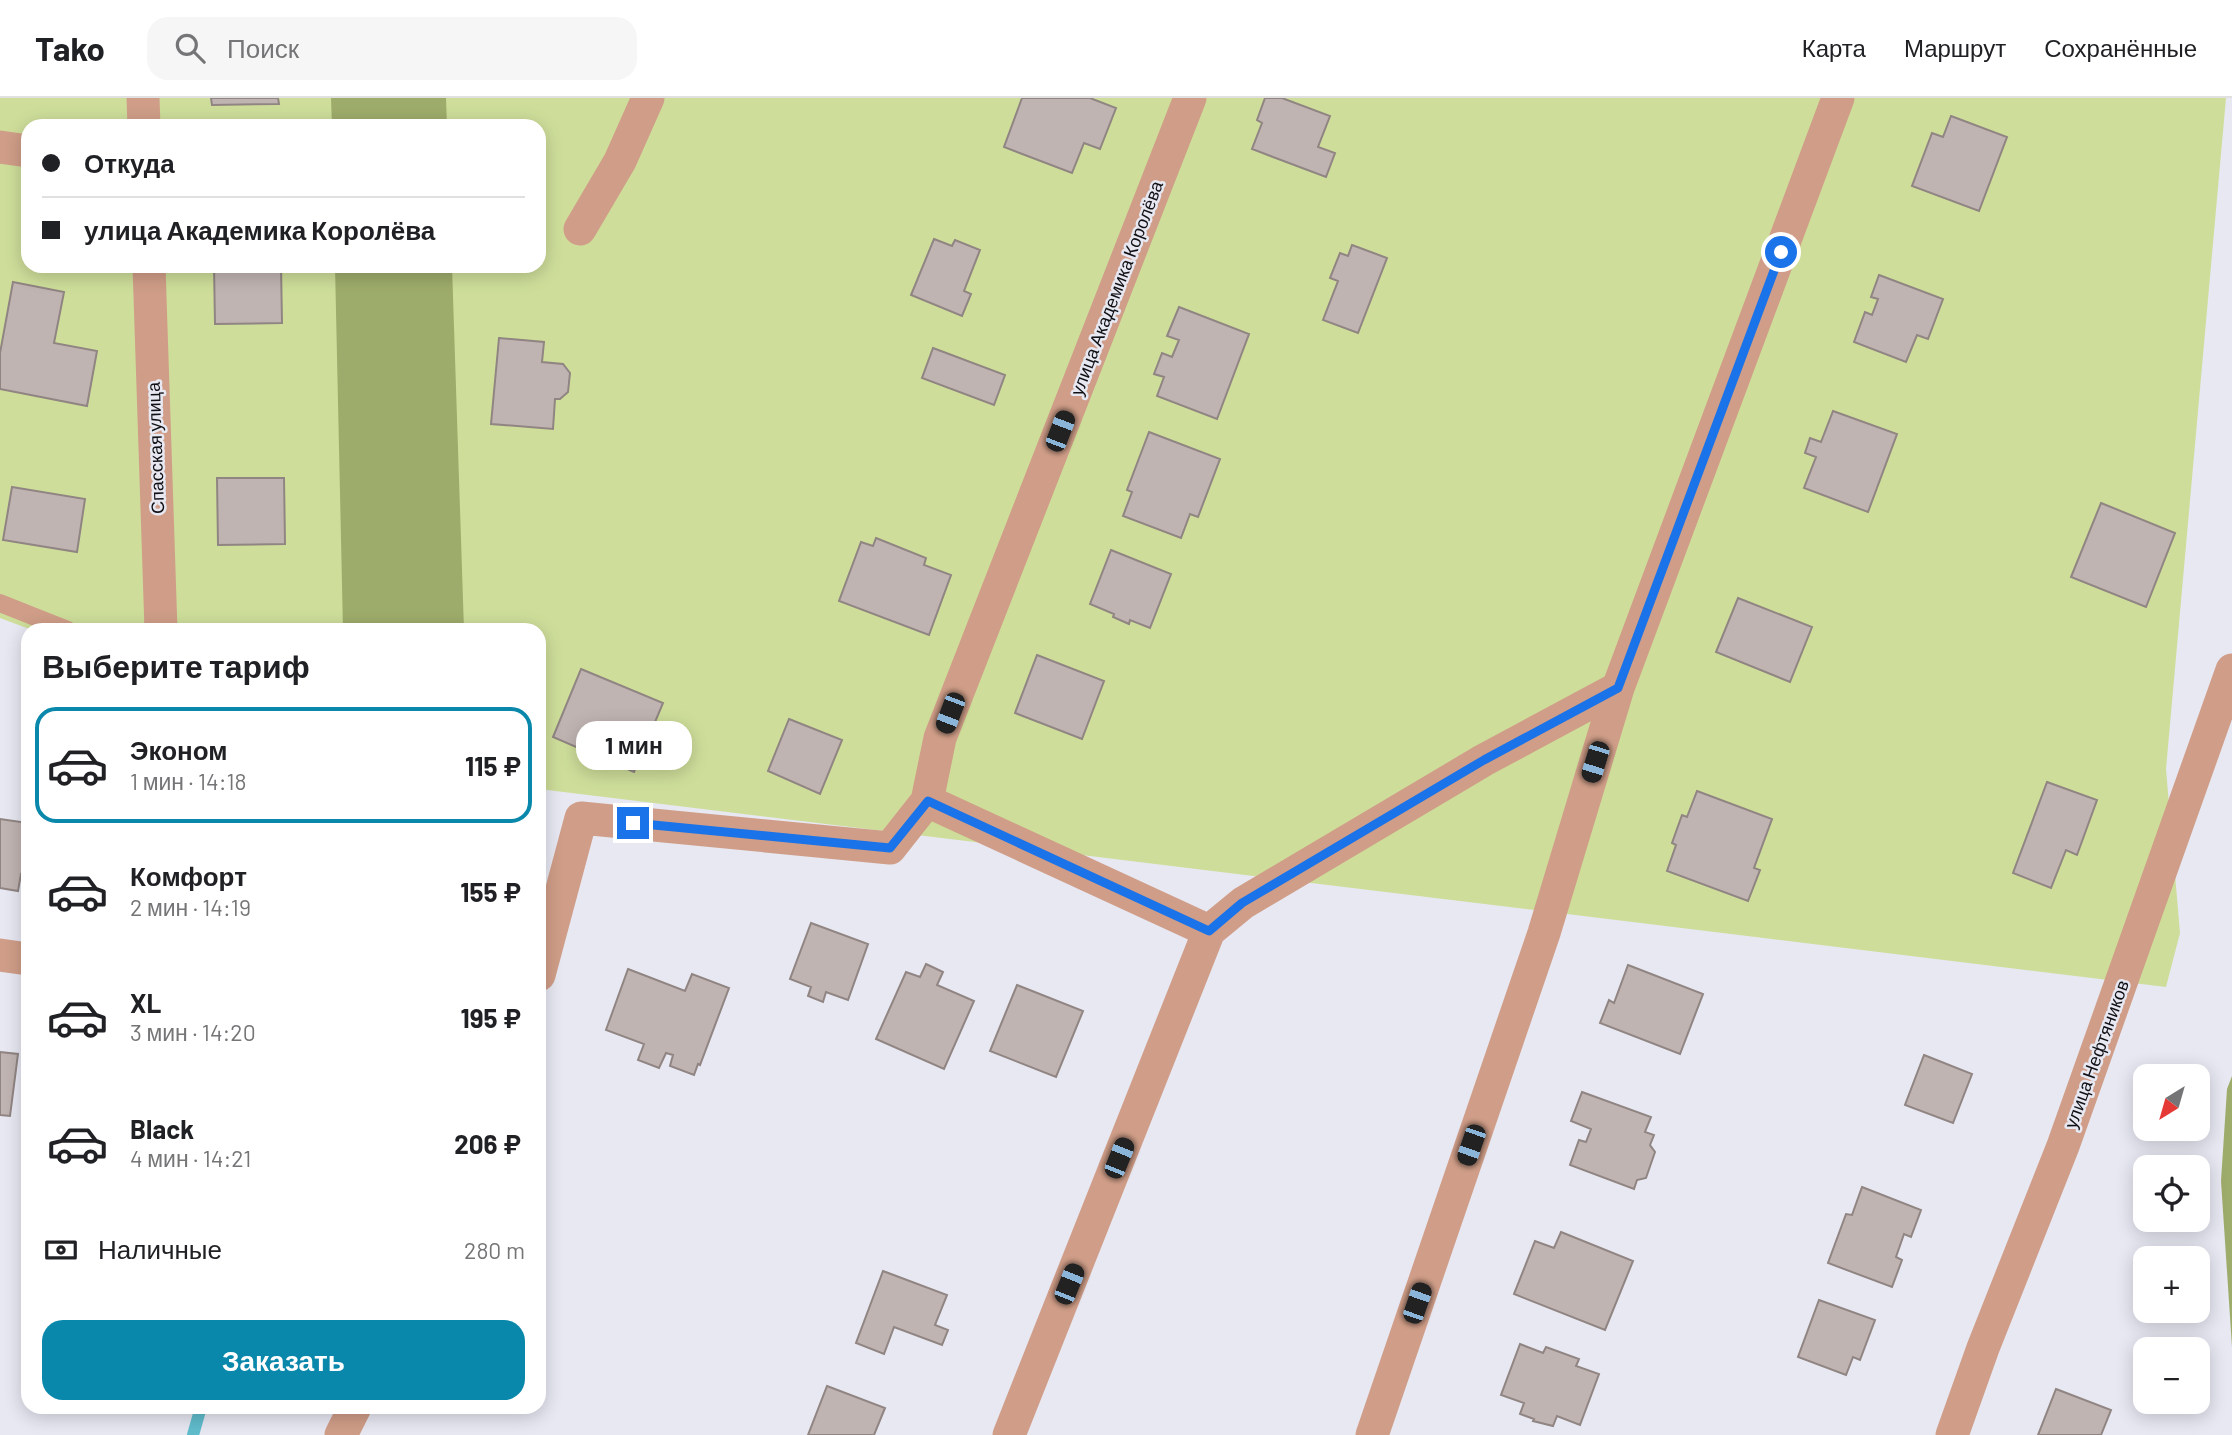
<!DOCTYPE html>
<html lang="ru">
<meta charset="utf-8">
<style>
:root{--surface:#fff;--page:#f6f6f6;--text:#202124;--muted:#757577;--line:#e0e0e0;--accent:#0a88ab}
body{margin:0;font-family:Barlow,sans-serif;background:var(--page);color:var(--text);height:100vh;display:flex;flex-direction:column;font-size:26px;white-space:nowrap}
*{box-sizing:border-box;margin:0}
p{font-size:23px;color:var(--muted)}
.icon{flex:none;width:38px;height:38px;fill:none;stroke:currentColor;stroke-width:2;stroke-linecap:round;stroke-linejoin:round}
.map{position:relative;flex:1;overflow:hidden}
.side{position:absolute;left:21px;top:525px;width:525px;height:791px;display:flex;flex-direction:column;background:var(--surface);border-radius:21px;box-shadow:0 4px 18px #0003}
.side>*{flex:none}
.top-card{position:absolute;left:21px;top:21px;width:525px;height:154px;border-radius:21px;box-shadow:0 4px 18px #0003;display:grid;align-content:center;height:154px;padding:0 21px;background:var(--surface)}
.needle{width:46px;rotate:217deg}
.buttons{position:absolute;left:2133px;top:966px;display:grid;gap:14px}
.buttons a{display:grid;place-items:center;width:77px;height:77px;border-radius:14px;background:var(--surface);box-shadow:0 4px 18px #0003;font-size:35px}
.end{position:absolute;width:32px;height:32px;margin:-16px;border:9px solid #1a73e8;background:#fff;box-shadow:0 0 0 4px #fff}
.from{border-radius:50%}
.bubble{position:absolute;height:49px;border-radius:21px;background:var(--surface);box-shadow:0 4px 18px #0003;font-size:23px;font-weight:700;line-height:49px;text-align:center}
.car{position:absolute;width:21px;height:42px;margin:-21px -10px;border-radius:9px;box-shadow:0 0 5px 2px #0007;background:linear-gradient(#222 24%,#8ab4d8 0 40%,#222 0 76%,#8ab4d8 0 86%,#222 0)}
.top-card b{display:flex;align-items:center;gap:24px;height:66px;font-size:26px}
.top-card b+b{border-top:2px solid var(--line)}
.top-card i{width:18px;height:18px;background:var(--text)}
ul{padding:0;list-style:none}
li{display:flex;align-items:center;gap:21px;height:116px;margin:0 14px 10px;padding:0 7px;border:4px solid transparent;border-radius:21px}
li div{flex:1}
li b{display:block;font-size:26px}
li em{font-style:normal;font-weight:700}
li.current{border-color:var(--accent)}
li>.icon{width:63px;height:63px;stroke-width:1.5}
h2{padding:0 21px;font-size:32px;line-height:84px}
.pay{display:flex;align-items:center;gap:18px;height:77px;padding:0 21px;font-size:26px}
.pay p{margin-inline-start:auto}
.action{display:flex;gap:14px;margin-top:auto;padding:14px 21px}
.action a{flex:1;height:80px;border-radius:21px;background:var(--accent);color:#fff;font-size:28px;font-weight:700;line-height:80px;text-align:center}
header{display:flex;align-items:center;gap:42px;box-sizing:border-box;height:98px;padding:0 35px;background:var(--surface);border-bottom:2px solid var(--line)}
header strong{font-size:33px}
nav{display:flex;gap:38px;margin-inline-start:auto;font-size:24px}
.search{width:490px;height:63px;background:var(--page);display:flex;align-items:center;gap:18px;box-sizing:border-box;padding:0 24px;border-radius:21px;color:var(--muted);font-size:26px}
.map>svg:first-child{display:block}
.green{fill:#cede9a;fill-rule:evenodd}
.forest{fill:#9eac6b}
.lines{fill:none;stroke-linecap:round;stroke-linejoin:round}
.stream{stroke:#60bccc;stroke-width:12}
.building{fill:#c0b4b2;stroke:#908582;stroke-width:2}
.lane{stroke:#d09e88;stroke-width:18}
.street{stroke:#d09e88;stroke-width:33}
.route{stroke:#1a73e8;stroke-width:9}
.labels{text-anchor:middle;dominant-baseline:central;stroke-width:5;stroke-linejoin:round;paint-order:stroke}
.street-label{font-size:18px;fill:#101014;stroke:#e7e8f2}
</style>
<header>
<strong>Tako</strong>
<div class="search"><svg class="icon" aria-label="search" viewBox="0 0 24 24"><circle cx="10" cy="10" r="6"/><path d="M15 15l6 6"/></svg>Поиск</div>
<nav><a>Карта</a><a>Маршрут</a><a>Сохранённые</a></nav>
</header>
<div class="map">
<svg width="2232" height="1337" viewBox="0 0 2232 1337">
<rect width="100%" height="100%" fill="#e7e8f2"/>
<path class="green" d="M0 0H2226L2166 671 2180 835 2166 889 539 691V532H32L0 520ZM28 28H539V168H28Z"/>
<path class="forest" d="M331 0H446L447 28H332Z
M335 168H452L464 532H343Z
M2232 978V1249L2221 1083 2227 991Z"/>
<g class="lines">
<path class="stream" d="M193 1337 201 1309"/>
</g>
<path class="building" d="M211 0H278L279 6 212 7Z
M1022 0H1090L1116 10 1100 51 1084 45 1072 75 1004 49Z
M1265 0H1282L1330 18 1318 49 1335 55 1326 79 1252 51 1262 25 1257 22Z
M1951 18 2007 39 1979 113 1912 88 1932 35 1943 39Z
M934 141 952 148 955 142 980 152 964 193 971 196 962 218 911 197Z
M1352 147 1387 160 1358 235 1323 222 1338 183 1330 180 1340 155 1348 158Z
M214 168H281L282 225 215 226Z
M1879 177 1943 201 1928 241 1917 237 1906 264 1854 244 1865 214 1872 217 1878 201 1871 199Z
M13 184 64 194 54 245 97 253 87 308 0 291V255Z
M1179 209 1249 236 1217 321 1157 298 1164 279 1154 276 1162 255 1172 259 1179 242 1167 238Z
M499 240 544 244 542 264 563 266 570 275 568 294 560 301H555L553 331 491 326Z
M933 250 1005 277 994 307 922 280Z
M1833 313 1897 336 1868 414 1804 390 1816 359 1805 355 1810 340 1821 344Z
M1149 334 1220 361 1198 419 1190 416 1181 440 1123 418 1132 394 1127 392Z
M217 380H284L285 446 218 447Z
M12 389 85 401 77 454 3 442Z
M2101 405 2175 435 2146 509 2071 479Z
M876 440 926 460 924 467 951 477 929 537 839 503 861 444 873 448Z
M1111 452 1171 476 1150 530 1130 522 1129 526 1113 519 1114 516 1090 506Z
M1738 500 1812 529 1790 584 1716 554Z
M1037 557 1104 583 1082 641 1015 615Z
M581 571 663 605 634 674 553 639Z
M789 621 842 642 820 696 768 673Z
M2047 684 2097 702 2077 757 2066 752 2051 790 2013 775Z
M1697 693 1772 721 1754 770 1760 772 1748 803 1667 773 1676 747 1672 745 1682 717 1687 719Z
M0 721 28 725V777L21 776 18 793 0 790Z
M811 825 868 846 848 902 826 894 823 904 808 898 811 889 790 881Z
M926 866 943 874 937 887 974 903 944 971 876 941 906 874 920 879Z
M1628 867 1703 896 1680 956 1600 925 1609 902 1614 905Z
M628 871 685 893 692 876 729 890 700 967 698 966 694 977 670 968 673 957 666 955 659 970 638 962 644 946 606 932Z
M1017 887 1083 913 1056 979 990 953Z
M0 954 18 956 10 1018 0 1017Z
M1924 957 1972 976 1953 1025 1905 1007Z
M1582 994 1651 1019 1645 1034 1654 1037 1650 1047 1655 1054 1646 1080 1637 1082 1634 1091 1570 1067 1579 1042 1586 1044 1591 1031 1571 1023Z
M1862 1089 1921 1112 1911 1139 1904 1136 1896 1159 1902 1162 1892 1189 1828 1165 1846 1116 1852 1117Z
M1561 1134 1633 1163 1605 1232 1514 1196 1535 1143 1554 1150Z
M883 1173 947 1197 935 1227 948 1232 942 1247 894 1229 884 1256 856 1245Z
M1819 1202 1875 1222 1860 1262 1853 1259 1846 1277 1798 1259Z
M1520 1246 1543 1255 1546 1249 1579 1261 1576 1268 1599 1276 1580 1327 1557 1318 1553 1328 1533 1323 1534 1321 1520 1316 1524 1305 1501 1297Z
M827 1288 885 1310 874 1337H808Z
M2056 1291 2111 1312 2101 1337H2038Z"/>
<g class="lines">
<path class="lane" d="M0 505 68 532"/>
<path class="street" d="M143 0 144 28
M0 49 28 53
M580 131 620 63 648 0
M149 168 161 532
M927 703 1209 833 1243 805 1484 662 1618 590 1838 0
M0 857 28 861
M539 877 581 720 890 750 927 703 940 640 1190 0
M341 1337 355 1309
M1009 1337 1209 833
M1372 1337 1544 835 1618 590
M1952 1337 1983 1250 2063 1048 2232 572"/>
</g>
<g class="lines">
<path class="route" d="M633 725 890 750 928 703 1209 833 1242 805 1484 662 1618 590 1781 154"/>
</g>
<g class="labels">
<g class="street-label">
<text transform="translate(1116 190) rotate(-69)">улица Академика Королёва</text>
<text transform="translate(155 350) rotate(-92)">Спасская улица</text>
<text transform="translate(2096 956) rotate(-70)">улица Нефтяников</text>
</g>
</g>
</svg>
<div class="buttons">
<a><svg class="needle" viewBox="-14 -14 28 28"><path d="M0-13l5 13h-10z" fill="#e53935"/><path d="M0 13l5-13h-10z" fill="#757577"/></svg></a>
<a><svg class="icon" aria-label="locate" viewBox="0 0 24 24"><circle cx="12" cy="12" r="6"/><path d="M12 2v4M12 18v4M2 12h4M18 12h4"/></svg></a>
<a>+</a>
<a>−</a>
</div>
<i class="end from" style="left:1781px;top:154px"></i>
<i class="end" style="left:633px;top:725px"></i>
<div class="bubble" style="left:576px;top:623px;width:116px">1 мин</div>
<i class="car" style="left:1060px;top:333px;rotate:21deg"></i>
<i class="car" style="left:950px;top:615px;rotate:201deg"></i>
<i class="car" style="left:1595px;top:664px;rotate:197deg"></i>
<i class="car" style="left:1471px;top:1047px;rotate:199deg"></i>
<i class="car" style="left:1119px;top:1060px;rotate:22deg"></i>
<i class="car" style="left:1069px;top:1186px;rotate:22deg"></i>
<i class="car" style="left:1417px;top:1205px;rotate:19deg"></i>
<div class="top-card">
<b><i class="from"></i>Откуда</b>
<b><i></i>улица Академика Королёва</b>
</div>
<section class="side">
<h2>Выберите тариф</h2>
<ul>
<li class="current"><svg class="icon" aria-label="car" viewBox="0 0 24 24"><path d="M5 17H2v-5l4-1 3-4h7l3 4 3 1v5h-3M9 17h6M6 11h13"/><circle cx="7" cy="17" r="2"/><circle cx="17" cy="17" r="2"/></svg><div><b>Эконом</b><p>1 мин · 14:18</p></div><em>115 ₽</em></li>
<li><svg class="icon" aria-label="car" viewBox="0 0 24 24"><path d="M5 17H2v-5l4-1 3-4h7l3 4 3 1v5h-3M9 17h6M6 11h13"/><circle cx="7" cy="17" r="2"/><circle cx="17" cy="17" r="2"/></svg><div><b>Комфорт</b><p>2 мин · 14:19</p></div><em>155 ₽</em></li>
<li><svg class="icon" aria-label="car" viewBox="0 0 24 24"><path d="M5 17H2v-5l4-1 3-4h7l3 4 3 1v5h-3M9 17h6M6 11h13"/><circle cx="7" cy="17" r="2"/><circle cx="17" cy="17" r="2"/></svg><div><b>XL</b><p>3 мин · 14:20</p></div><em>195 ₽</em></li>
<li><svg class="icon" aria-label="car" viewBox="0 0 24 24"><path d="M5 17H2v-5l4-1 3-4h7l3 4 3 1v5h-3M9 17h6M6 11h13"/><circle cx="7" cy="17" r="2"/><circle cx="17" cy="17" r="2"/></svg><div><b>Black</b><p>4 мин · 14:21</p></div><em>206 ₽</em></li>
</ul>
<div class="pay"><svg class="icon" aria-label="cash" viewBox="0 0 24 24"><path d="M3 7h18v10H3z"/><circle cx="12" cy="12" r="2"/></svg>Наличные<p>280 m</p></div>
<div class="action"><a>Заказать</a></div>
</section>
</div>
